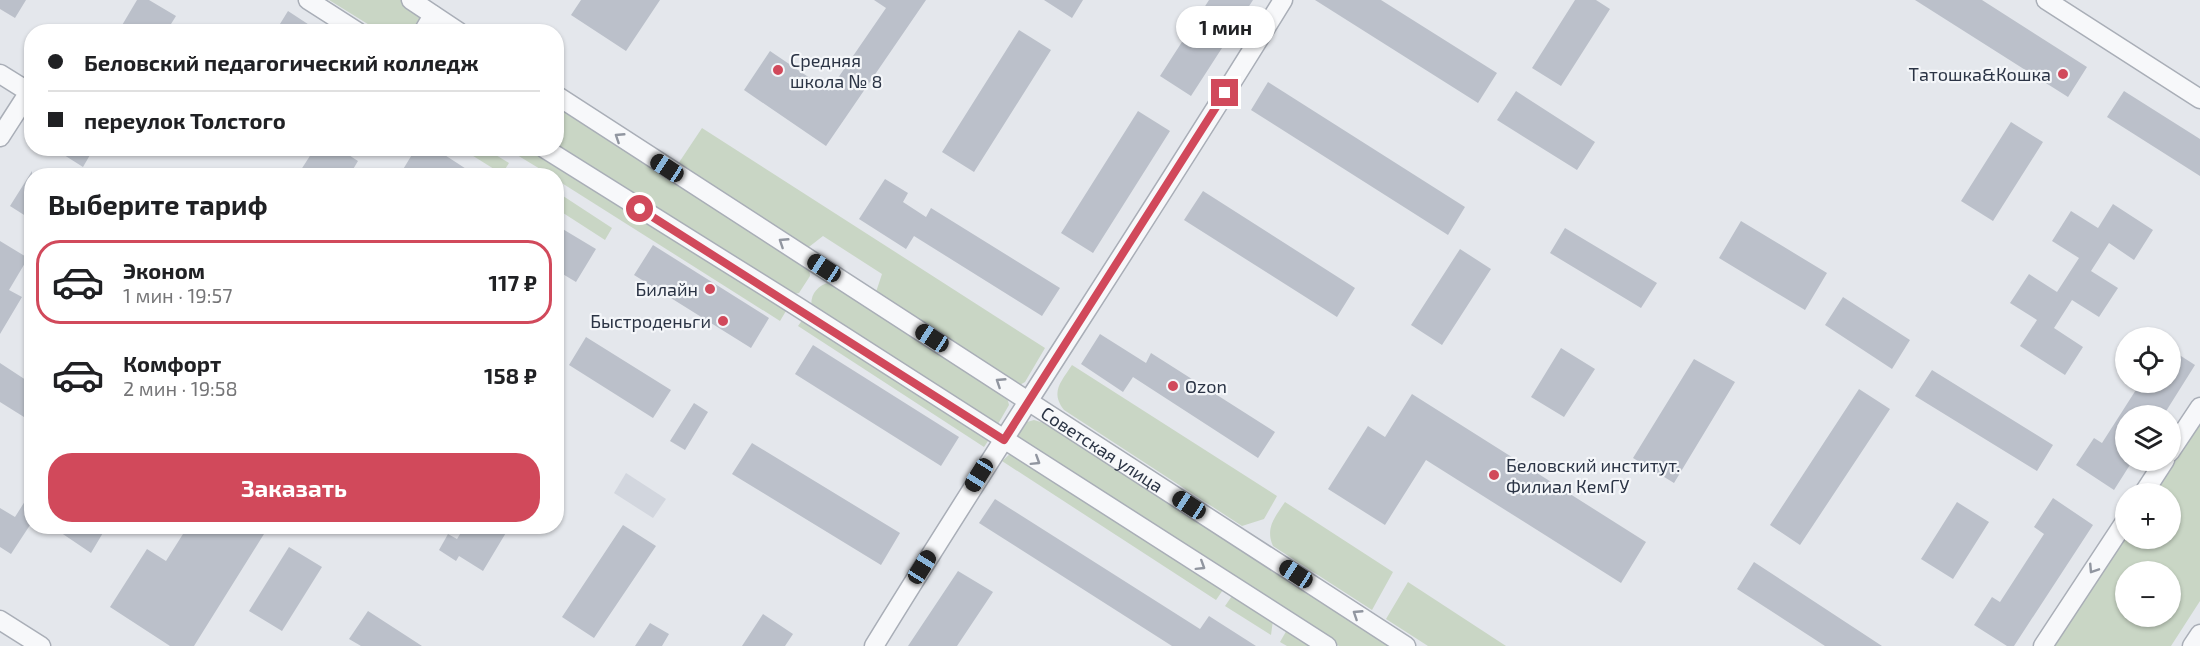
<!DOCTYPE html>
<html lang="ru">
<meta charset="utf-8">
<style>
:root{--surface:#fff;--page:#f6f6f6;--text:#202124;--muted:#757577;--line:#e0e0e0;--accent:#d1495b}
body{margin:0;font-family:"Exo 2",sans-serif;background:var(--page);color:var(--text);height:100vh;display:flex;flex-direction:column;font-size:22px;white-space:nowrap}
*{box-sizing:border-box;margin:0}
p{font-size:20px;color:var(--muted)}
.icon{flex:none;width:33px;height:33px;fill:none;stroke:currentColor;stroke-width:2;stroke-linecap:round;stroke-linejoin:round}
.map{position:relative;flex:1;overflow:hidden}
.side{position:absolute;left:24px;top:168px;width:540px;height:366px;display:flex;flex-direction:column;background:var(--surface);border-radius:24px;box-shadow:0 2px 4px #0004}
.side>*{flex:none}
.hud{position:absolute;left:24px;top:24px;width:540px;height:132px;border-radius:24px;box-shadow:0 2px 4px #0004;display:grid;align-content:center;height:132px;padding:0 24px;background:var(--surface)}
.controls{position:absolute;left:2115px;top:327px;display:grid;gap:12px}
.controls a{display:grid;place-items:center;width:66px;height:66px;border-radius:50%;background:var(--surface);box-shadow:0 2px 4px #0004;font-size:30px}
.end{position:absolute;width:27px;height:27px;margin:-14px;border:8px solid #d1495b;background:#fff;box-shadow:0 0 0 3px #fff}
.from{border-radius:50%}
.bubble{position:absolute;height:42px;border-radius:21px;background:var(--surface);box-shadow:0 2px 4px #0004;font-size:20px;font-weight:700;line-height:42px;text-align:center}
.car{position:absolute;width:18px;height:36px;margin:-18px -9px;border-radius:8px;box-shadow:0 0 4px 2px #0007;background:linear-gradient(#222 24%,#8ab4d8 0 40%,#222 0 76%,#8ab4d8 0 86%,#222 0)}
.hud b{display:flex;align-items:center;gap:21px;height:57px;font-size:22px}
.hud b+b{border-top:2px solid var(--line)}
.hud i{width:15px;height:15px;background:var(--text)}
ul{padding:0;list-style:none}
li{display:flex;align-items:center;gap:18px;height:84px;margin:0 12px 9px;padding:0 12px;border:3px solid transparent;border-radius:24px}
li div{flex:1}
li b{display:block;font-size:22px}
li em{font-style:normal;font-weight:700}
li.selected{border-color:var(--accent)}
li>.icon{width:54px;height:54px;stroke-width:1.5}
h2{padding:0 24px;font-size:27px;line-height:72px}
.primary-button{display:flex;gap:12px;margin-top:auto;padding:12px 24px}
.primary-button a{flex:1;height:69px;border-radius:24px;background:var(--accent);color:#fff;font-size:24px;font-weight:700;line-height:69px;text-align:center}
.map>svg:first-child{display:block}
.built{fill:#d2d6de}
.green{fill:#c9d6c5;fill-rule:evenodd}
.building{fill:#bbc0ca}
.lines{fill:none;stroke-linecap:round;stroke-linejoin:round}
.minor-casing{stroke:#a9aeb7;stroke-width:21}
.minor{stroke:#f7f8fa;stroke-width:18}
.oneway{stroke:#9196a0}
.route{stroke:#d1495b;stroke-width:8}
.poi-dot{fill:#d1495b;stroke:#f4f6f9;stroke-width:2}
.labels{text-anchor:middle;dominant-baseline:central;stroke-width:4.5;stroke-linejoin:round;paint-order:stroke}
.poi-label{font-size:18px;fill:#2b3445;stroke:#f4f6f9;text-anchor:start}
.street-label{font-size:18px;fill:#2b3445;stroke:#f4f6f9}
</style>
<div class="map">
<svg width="2200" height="646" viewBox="0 0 2200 646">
<rect width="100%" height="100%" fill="#e4e7ec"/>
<path class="built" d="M626 473 666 499 653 518 614 493Z"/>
<path class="green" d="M329 0H409L425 10 411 31H379Z
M556 105 809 267 810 276 799 293 791 295 557 147Z
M702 128 1045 348 1025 382 1018 386 875 295 882 274 823 236 805 250 676 167Z
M462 149H486L509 163 502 174Z
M507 149H529L786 311 780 321 557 180 556 176 550 175Z
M557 192 612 228 605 240 557 209Z
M830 282 1007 397 1009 405 998 424 990 425 812 310C809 296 816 286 830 282Z
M805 316 990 438 984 447 798 326Z
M1072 365 1277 496 1264 519 1242 526 1064 410C1050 392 1061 382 1072 365Z
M2200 415V601L2171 646H2050L2125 530 2126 538H2170V494L2149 493ZM2126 572H2170V616H2126Z
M1034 420 1044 423 1390 646H1339L1016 439 1027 422Z
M1010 454 1019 456 1225 587 1216 600 1002 461Z
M1285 502 1393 572 1372 610 1273 546C1265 528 1275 517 1285 502Z
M1408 582 1506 646H1428L1386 619Z
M1234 593 1273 620 1271 635 1225 606Z
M1288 628 1316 646H1287L1280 642Z"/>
<path class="building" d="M0 0H26L15 18 0 9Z
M137 0H149L176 16 166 32H118Z
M581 0H660L626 51 571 15Z
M874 0H926L826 146 744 90 770 51 829 91 886 8Z
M1044 0H1083L1072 18Z
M1209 0H1253L1191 96 1160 76Z
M1315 0H1381L1497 73 1478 103Z
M1575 0H1596L1610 9 1561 86 1532 68Z
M1915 0H1982L2087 67 2068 97Z
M288 11 320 32H275Z
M1019 30 1051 50 974 172 942 152Z
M1268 82 1465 207 1448 235 1251 110Z
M1516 91 1595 142 1577 170 1497 120Z
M2124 91 2200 139V176L2107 117Z
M1138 111 1170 131 1093 253 1061 233Z
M2011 122 2043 142 1993 221 1961 201Z
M53 148H94L83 167Z
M315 148H338L358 161 349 176H297Z
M416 148H434L477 176H399Z
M32 171V220L10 206Z
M885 179 908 193 903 202 926 217 931 208 1060 288 1042 316 914 236 906 249 859 219Z
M1203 191 1355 288 1337 317 1184 220Z
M2113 204 2153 230 2134 260 2109 243 2091 271 2118 288 2099 317 2072 300 2054 328 2083 347 2065 375 2020 346 2037 320 2010 303 2029 274 2057 292 2079 258 2052 241 2071 211 2098 228Z
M1741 221 1827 273 1805 310 1719 258Z
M556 225 596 249 576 282 556 270Z
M1565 228 1657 283 1641 308 1550 253Z
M0 241 28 258 9 290 22 297 0 334Z
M653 245 769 318 751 348 634 275Z
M1460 249 1491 269 1442 345 1411 325Z
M1843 297 1910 340 1892 369 1825 325Z
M1100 334 1146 363 1151 353 1275 432 1258 458 1133 377 1123 392 1081 364Z
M586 337 671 390 653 418 569 365Z
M813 345 959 437 941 466 795 374Z
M1561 348 1595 369 1564 417 1531 397Z
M2170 349 2195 365 2163 416H2126V460H2133L2114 490 2076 465 2094 438 2102 443 2141 382H2170Z
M1694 359 1735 382 1674 483 1633 458Z
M0 363 32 384V422L0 402Z
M1932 370 2053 445 2037 471 1915 396Z
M1859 389 1890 409 1800 545 1770 525Z
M1412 394 1646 542 1621 583 1426 460 1385 525 1328 489 1368 426 1385 437Z
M694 403 708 412 685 450 670 441Z
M752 443 900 533 881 565 732 474Z
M32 490V522L11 554 0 547V508L15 517Z
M2053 498 2093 525 2014 646H2007L1974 625 1992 597 2000 602 2044 534 2034 527Z
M995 499 1200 629 1209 616 1256 646H1172L979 523Z
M1957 502 1989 522 1953 579 1921 559Z
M623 525 656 546 594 638 562 617Z
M51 526H107L91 553Z
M188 526H269L194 646H170L110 607 147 549 166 561Z
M465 526H510L483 571 459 556 456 561 439 550 448 534 457 539Z
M289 547 322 567 282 631 249 611Z
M1754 562 1882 646H1825L1737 589Z
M958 571 993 592 957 646H908Z
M368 611 422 646H361L349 639Z
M763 614 793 634 785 646H742Z
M650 623 669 634 662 646H635Z"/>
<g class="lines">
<defs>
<g id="minor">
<path d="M308 0 358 32"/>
<path d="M411 0 459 32"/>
<path d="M2046 0 2200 99"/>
<path d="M423 32 433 15"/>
<path d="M0 74 29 92 0 137"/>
<path id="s1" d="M556 95 1406 646"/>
<path d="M544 148 798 307 1327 646"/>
<path d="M2170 452 2200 407"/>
<path d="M2143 494 2165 460"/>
<path d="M0 620 41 646"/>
<path d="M874 646C1007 429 1150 217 1283 0"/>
<path d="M2043 646 2126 520"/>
<path d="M2192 646 2200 634"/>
</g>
</defs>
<use href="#minor" class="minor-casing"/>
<use href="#minor" class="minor"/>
</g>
<defs><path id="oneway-chevron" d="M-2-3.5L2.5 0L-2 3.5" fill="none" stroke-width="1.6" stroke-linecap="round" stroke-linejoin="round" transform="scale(1.5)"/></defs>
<g class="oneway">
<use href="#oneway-chevron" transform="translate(619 137) rotate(-147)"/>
<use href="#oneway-chevron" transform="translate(783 242) rotate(-147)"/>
<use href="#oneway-chevron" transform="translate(1000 382) rotate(-147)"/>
<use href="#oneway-chevron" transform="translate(1036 461) rotate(32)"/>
<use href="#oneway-chevron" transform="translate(1201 566) rotate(32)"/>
<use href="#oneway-chevron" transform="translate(2093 569) rotate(123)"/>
<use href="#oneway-chevron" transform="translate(1357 614) rotate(-147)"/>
</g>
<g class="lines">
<path class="route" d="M640 209 1004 440 1225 93"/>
</g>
<g class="poi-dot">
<circle cx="778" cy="70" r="6"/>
<circle cx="2063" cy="74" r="6"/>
<circle cx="710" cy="289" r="6"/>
<circle cx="723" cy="321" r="6"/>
<circle cx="1173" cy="386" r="6"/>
<circle cx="1494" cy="475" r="6"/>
</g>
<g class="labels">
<g class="poi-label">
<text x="790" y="60">Средняя<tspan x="790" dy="21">школа № 8</tspan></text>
<text x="2051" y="74" text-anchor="end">Татошка&amp;Кошка</text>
<text x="698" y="289" text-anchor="end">Билайн</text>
<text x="711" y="321" text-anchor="end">Быстроденьги</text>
<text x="1185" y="386">Ozon</text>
<text x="1506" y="465">Беловский институт.<tspan x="1506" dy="21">Филиал КемГУ</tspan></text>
</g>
<g class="street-label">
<text stroke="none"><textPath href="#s1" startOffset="651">Советская улица</textPath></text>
</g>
</g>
</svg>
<div class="controls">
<a><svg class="icon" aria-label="locate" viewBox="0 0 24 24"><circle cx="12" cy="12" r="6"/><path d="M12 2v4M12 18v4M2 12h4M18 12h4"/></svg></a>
<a><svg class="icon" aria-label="layers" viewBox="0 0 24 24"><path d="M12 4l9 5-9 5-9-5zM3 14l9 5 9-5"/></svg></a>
<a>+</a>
<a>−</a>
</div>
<i class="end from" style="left:640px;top:209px"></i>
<i class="end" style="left:1225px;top:93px"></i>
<div class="bubble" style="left:1176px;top:6px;width:99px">1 мин</div>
<i class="car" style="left:667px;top:168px;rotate:303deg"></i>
<i class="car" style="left:824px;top:268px;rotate:303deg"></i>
<i class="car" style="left:932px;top:338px;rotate:303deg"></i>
<i class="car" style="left:979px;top:475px;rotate:212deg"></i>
<i class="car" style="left:1189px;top:505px;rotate:303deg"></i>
<i class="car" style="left:922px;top:567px;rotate:32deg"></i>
<i class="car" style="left:1296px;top:574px;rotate:303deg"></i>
<div class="hud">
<b><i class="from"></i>Беловский педагогический колледж</b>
<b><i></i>переулок Толстого</b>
</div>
<section class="side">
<h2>Выберите тариф</h2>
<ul>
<li class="selected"><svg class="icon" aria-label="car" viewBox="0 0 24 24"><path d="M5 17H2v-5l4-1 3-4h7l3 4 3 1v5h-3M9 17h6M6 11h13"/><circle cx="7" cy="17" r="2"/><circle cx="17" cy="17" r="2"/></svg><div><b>Эконом</b><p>1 мин · 19:57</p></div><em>117 ₽</em></li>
<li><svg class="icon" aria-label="car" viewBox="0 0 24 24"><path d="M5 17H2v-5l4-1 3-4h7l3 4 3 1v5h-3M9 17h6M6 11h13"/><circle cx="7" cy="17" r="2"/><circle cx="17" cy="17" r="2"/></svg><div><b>Комфорт</b><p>2 мин · 19:58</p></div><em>158 ₽</em></li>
</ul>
<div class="primary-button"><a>Заказать</a></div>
</section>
</div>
